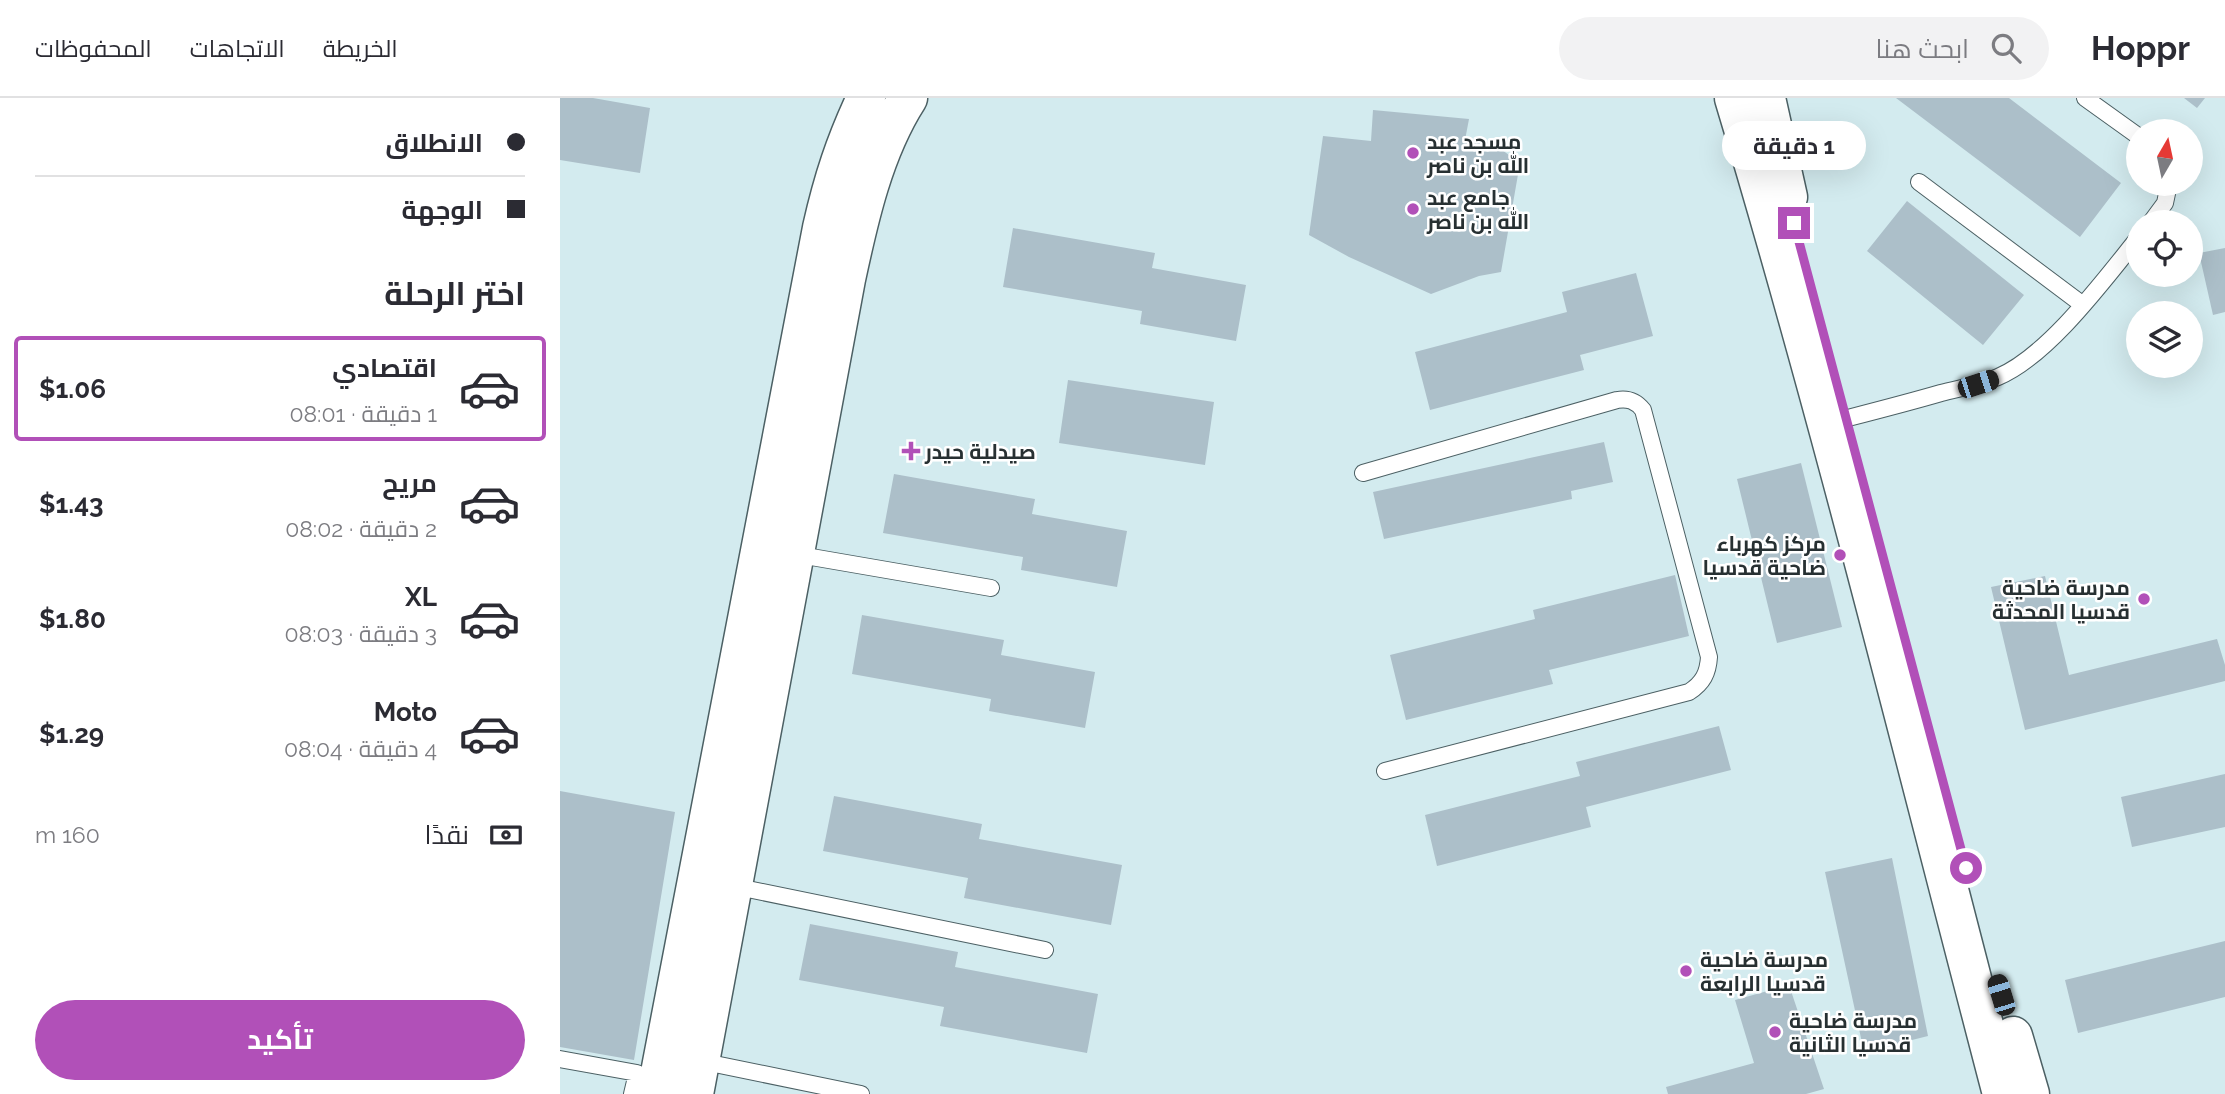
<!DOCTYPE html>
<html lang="ar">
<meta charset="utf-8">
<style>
:root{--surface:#fff;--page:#f2f2f3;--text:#2b2b33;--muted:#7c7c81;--line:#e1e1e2;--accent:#b150b8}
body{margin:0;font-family:Raleway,Cairo,sans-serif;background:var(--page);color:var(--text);direction:rtl;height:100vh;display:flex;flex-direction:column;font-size:26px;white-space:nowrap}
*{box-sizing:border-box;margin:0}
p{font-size:23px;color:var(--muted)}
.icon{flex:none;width:38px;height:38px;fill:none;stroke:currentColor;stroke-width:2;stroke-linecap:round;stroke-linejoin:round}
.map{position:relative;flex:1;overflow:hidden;direction:ltr}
.drawer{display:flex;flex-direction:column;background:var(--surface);width:560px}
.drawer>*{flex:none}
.top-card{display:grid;align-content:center;height:154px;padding:0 35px;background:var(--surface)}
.needle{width:46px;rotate:9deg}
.buttons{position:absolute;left:1566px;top:21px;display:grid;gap:14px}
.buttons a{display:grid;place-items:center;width:77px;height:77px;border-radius:50%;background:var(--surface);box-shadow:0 7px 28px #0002;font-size:35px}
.end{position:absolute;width:32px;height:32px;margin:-16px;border:9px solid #b150b8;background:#fff;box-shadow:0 0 0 4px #fff}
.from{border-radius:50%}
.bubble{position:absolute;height:49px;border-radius:24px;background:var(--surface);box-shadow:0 7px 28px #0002;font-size:23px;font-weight:700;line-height:49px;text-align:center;direction:rtl}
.car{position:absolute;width:21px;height:42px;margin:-21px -10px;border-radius:9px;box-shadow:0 0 5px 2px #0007;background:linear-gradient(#222 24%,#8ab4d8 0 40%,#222 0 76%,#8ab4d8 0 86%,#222 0)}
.top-card b{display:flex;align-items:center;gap:24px;height:66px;font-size:26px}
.top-card b+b{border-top:2px solid var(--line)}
.top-card i{width:18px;height:18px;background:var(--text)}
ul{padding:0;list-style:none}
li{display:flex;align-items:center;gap:21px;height:105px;margin:0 14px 10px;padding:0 21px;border:4px solid transparent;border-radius:7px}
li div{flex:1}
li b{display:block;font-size:26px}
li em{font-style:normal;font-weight:700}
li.current{border-color:var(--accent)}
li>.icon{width:63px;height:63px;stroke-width:1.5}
h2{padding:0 35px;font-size:32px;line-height:84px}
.pay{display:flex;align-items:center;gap:18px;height:77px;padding:0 35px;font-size:26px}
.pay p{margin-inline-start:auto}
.button{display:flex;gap:14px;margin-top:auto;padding:14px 35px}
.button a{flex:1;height:80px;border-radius:42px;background:var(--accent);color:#fff;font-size:28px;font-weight:700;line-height:80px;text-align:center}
header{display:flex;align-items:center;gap:42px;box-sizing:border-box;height:98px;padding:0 35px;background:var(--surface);border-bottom:2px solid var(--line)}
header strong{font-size:33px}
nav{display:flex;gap:38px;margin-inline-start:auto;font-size:24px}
.search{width:490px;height:63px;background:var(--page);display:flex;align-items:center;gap:18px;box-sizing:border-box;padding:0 24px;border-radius:38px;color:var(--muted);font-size:26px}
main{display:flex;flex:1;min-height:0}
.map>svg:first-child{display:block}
.building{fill:#acbfc9}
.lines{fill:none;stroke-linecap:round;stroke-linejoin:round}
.lane-casing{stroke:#4c6064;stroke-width:18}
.secondary-casing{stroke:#4c6064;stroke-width:41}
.lane{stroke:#fff;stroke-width:16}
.secondary{stroke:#fff;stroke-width:38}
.route{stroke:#b150b8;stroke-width:9}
.poi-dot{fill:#b150b8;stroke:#fff;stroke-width:2.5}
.labels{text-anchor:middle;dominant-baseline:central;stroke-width:5;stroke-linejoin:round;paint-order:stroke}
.poi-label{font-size:21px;font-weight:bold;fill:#273032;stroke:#fff;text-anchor:start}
</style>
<header>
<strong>Hoppr</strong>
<div class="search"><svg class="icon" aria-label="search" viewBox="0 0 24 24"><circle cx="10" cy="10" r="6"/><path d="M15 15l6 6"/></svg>ابحث هنا</div>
<nav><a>الخريطة</a><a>الاتجاهات</a><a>المحفوظات</a></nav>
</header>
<main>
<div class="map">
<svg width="1665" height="996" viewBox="0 0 1665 996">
<rect width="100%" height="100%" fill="#d3ebef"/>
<path class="building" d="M0 0H33L90 10 80 75 0 62Z
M1336 0H1449L1561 85 1520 139Z
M1624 0H1645L1637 10Z
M813 12 909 21 905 42 931 44 960 65 941 174 919 178 871 196 789 159 749 137 763 38 811 43Z
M1347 103 1464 197 1423 247 1307 153Z
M453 130 595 155 592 170 686 187 676 243 580 226 582 213 443 189Z
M1665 150V214L1653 217 1639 155Z
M1076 175 1093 238 1020 257 1024 272 870 312 855 254 1007 214 1002 194Z
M508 282 654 304 645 367 499 345Z
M1044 344 1053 384 1011 393 1012 401 824 441 813 394Z
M1241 365 1282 529 1217 545 1177 381Z
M334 376 475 401 472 416 567 433 557 489 461 472 463 459 323 435Z
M1115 477 1129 538 989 572 993 586 846 622 830 557 975 521 973 512Z
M1485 478 1509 577 1657 541 1665 567V583L1465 632 1431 489Z
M302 517 444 542 441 557 535 574 525 630 429 613 431 601 292 576Z
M1159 628 1171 672 1026 709 1031 729 877 768 865 717 1020 678 1016 664Z
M1665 676V729L1572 749 1561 699Z
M0 693 115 714 74 962 0 949Z
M274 698 422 726 419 741 562 767 551 827 404 800 408 780 263 753Z
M1332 760 1368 938 1304 954 1265 774Z
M250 826 398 854 395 869 538 896 527 955 380 928 384 909 239 882Z
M1665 843V899L1518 935 1505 882Z
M1229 887 1264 991 1246 996H1108L1106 989 1194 965 1175 902Z"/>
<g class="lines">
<defs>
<path id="lane" d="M1525 0 1578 38
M1359 84 1523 207
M1591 124 1605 105 1609 86
M1288 320C1319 312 1350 304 1381 295 1400 290 1420 287 1438 279 1488 258 1544 182 1578 140
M803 375 1057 302C1068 300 1076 303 1083 312L1149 559C1148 575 1143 585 1129 594L825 673
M234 456 431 490
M173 788 485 852
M0 961 77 975 72 996
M140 963 301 996"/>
<path id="secondary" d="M1174 0C1273 329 1355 664 1442 996
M1206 0 1228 99
M1453 938 1470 996
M96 996 262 130C273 81 285 45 306 0
M134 996 286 181C299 120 314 53 348 0"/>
</defs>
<use href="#lane" class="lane-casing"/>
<use href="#secondary" class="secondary-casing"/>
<use href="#lane" class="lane"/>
<use href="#secondary" class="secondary"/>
</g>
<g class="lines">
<path class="route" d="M1234 125 1406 770"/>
</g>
<g class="poi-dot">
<circle cx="853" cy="55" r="7"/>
<circle cx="853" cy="111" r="7"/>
<path d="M347.5 342.5h7v7h7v7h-7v7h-7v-7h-7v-7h7z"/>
<circle cx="1280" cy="457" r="7"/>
<circle cx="1584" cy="501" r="7"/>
<circle cx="1126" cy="873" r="7"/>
<circle cx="1215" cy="934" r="7"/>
</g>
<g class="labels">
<g class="poi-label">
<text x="867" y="43">مسجد عبد<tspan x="867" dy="24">الله بن ناصر</tspan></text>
<text x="867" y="99">جامع عبد<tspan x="867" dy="24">الله بن ناصر</tspan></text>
<text x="365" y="353">صيدلية حيدر</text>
<text x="1266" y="445" text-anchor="end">مركز كهرباء<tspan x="1266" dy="24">ضاحية قدسيا</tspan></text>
<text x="1570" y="489" text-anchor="end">مدرسة ضاحية<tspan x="1570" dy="24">قدسيا المحدثة</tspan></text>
<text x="1140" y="861">مدرسة ضاحية<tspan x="1140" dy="24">قدسيا الرابعة</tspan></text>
<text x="1229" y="922">مدرسة ضاحية<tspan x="1229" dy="24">قدسيا الثانية</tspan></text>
</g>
</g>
</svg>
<div class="buttons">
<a><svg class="needle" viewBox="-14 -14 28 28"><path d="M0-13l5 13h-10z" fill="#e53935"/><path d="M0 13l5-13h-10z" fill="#7c7c81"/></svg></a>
<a><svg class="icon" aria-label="locate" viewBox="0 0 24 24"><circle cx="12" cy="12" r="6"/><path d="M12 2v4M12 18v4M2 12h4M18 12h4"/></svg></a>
<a><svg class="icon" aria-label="layers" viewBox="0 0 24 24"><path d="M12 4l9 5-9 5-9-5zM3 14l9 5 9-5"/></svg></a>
</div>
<i class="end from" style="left:1406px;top:770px"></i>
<i class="end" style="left:1234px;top:125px"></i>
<div class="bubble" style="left:1162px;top:23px;width:144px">1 دقيقة</div>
<i class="car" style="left:1418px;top:286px;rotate:72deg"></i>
<i class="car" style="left:1441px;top:897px;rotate:343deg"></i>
</div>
<section class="drawer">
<div class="top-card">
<b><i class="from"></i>الانطلاق</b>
<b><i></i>الوجهة</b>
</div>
<h2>اختر الرحلة</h2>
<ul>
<li class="current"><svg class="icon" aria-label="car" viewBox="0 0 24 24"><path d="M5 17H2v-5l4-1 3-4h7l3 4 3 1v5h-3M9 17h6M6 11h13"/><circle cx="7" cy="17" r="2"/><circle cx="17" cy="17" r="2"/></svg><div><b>اقتصادي</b><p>1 دقيقة · 08:01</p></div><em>$1.06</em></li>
<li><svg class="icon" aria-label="car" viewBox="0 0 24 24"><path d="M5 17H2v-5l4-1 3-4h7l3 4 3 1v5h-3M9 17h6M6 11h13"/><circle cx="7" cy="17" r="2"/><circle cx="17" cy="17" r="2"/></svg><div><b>مريح</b><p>2 دقيقة · 08:02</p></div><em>$1.43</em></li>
<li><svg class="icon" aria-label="car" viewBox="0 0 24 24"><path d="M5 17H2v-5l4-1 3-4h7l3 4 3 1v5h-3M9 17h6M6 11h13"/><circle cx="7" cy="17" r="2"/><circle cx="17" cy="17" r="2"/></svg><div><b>XL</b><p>3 دقيقة · 08:03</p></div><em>$1.80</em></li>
<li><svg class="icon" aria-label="car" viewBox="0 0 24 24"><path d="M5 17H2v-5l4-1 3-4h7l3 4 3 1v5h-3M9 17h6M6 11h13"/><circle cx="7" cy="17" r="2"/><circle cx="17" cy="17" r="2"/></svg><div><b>Moto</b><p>4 دقيقة · 08:04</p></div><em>$1.29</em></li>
</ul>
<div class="pay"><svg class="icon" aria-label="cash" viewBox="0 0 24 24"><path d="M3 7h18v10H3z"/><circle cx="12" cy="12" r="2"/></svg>نقدًا<p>160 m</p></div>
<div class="button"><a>تأكيد</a></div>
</section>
</main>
